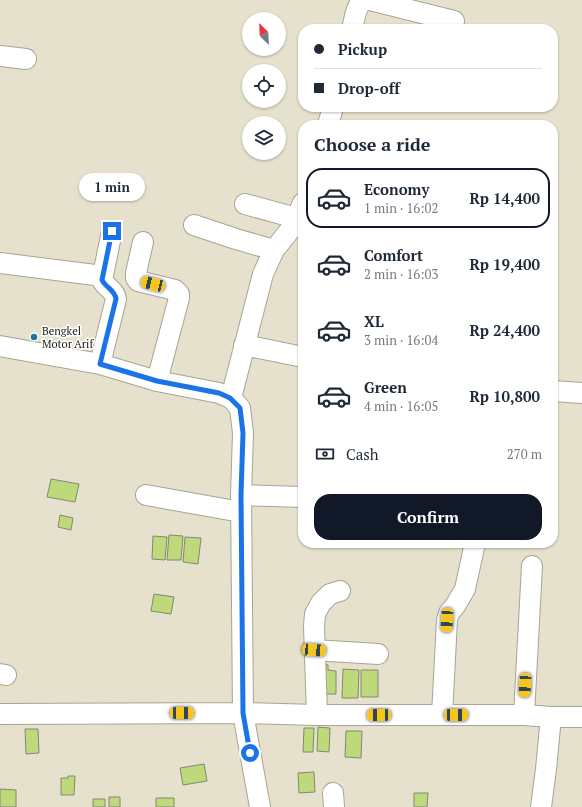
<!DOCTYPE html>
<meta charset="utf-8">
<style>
:root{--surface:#fff;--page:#f2f2f3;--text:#1f2937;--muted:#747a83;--line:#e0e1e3;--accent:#111827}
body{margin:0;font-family:"PT Serif",serif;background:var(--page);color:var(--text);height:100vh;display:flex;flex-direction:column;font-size:15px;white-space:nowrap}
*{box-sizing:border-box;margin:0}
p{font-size:13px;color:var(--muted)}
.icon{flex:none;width:22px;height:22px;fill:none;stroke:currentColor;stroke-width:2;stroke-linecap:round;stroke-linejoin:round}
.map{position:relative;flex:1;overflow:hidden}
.drawer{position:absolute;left:298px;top:120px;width:260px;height:428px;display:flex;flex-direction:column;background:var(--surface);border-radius:16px;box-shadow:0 1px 3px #0004}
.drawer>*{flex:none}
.guide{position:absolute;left:298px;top:24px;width:260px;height:88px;border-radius:16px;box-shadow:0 1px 3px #0004;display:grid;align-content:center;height:88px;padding:0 16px;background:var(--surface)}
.needle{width:26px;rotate:336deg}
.fabs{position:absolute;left:242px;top:12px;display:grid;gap:8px}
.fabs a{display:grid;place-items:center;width:44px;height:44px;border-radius:50%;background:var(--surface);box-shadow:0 1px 3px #0004;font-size:20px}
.end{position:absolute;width:18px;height:18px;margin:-9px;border:5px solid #1a73e8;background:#fff;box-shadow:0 0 0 2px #fff}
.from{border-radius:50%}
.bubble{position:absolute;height:28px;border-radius:14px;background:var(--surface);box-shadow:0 1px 3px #0004;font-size:13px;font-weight:700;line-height:28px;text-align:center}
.car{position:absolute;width:12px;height:24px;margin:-12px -6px;border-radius:5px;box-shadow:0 0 3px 1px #0007;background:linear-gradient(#f5c518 24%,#345 0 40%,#f5c518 0 76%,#345 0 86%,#f5c518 0)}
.guide b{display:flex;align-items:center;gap:14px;height:38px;font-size:15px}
.guide b+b{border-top:1px solid var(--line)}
.guide i{width:10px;height:10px;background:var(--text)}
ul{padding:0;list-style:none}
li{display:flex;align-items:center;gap:12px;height:60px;margin:0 8px 6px;padding:0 8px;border:2px solid transparent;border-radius:16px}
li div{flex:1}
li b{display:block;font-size:15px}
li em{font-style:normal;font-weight:700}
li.selected{border-color:var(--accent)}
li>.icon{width:36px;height:36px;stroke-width:1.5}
h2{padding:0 16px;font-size:18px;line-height:48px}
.pay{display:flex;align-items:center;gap:10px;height:44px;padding:0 16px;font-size:15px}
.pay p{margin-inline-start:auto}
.cta{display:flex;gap:8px;margin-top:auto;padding:8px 16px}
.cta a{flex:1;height:46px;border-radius:16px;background:var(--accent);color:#fff;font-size:16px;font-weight:700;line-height:46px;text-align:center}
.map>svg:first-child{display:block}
.building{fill:#bed97a;stroke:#818776}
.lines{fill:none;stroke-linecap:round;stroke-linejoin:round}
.minor-casing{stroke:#a9a492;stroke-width:22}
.minor{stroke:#fff;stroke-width:20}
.route{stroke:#1a73e8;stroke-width:5}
.poi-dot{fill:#1b78a5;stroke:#fff;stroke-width:1.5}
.labels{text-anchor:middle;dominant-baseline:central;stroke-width:3;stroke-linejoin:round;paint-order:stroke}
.poi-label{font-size:11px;fill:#1a1811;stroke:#fff;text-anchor:start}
</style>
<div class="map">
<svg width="582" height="807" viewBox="0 0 582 807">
<rect width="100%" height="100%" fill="#e6e1cd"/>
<path class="building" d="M51 479 79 484 75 502 47 497Z
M60 515 73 518 71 530 58 527Z
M169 535 183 536 181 560H167Z
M153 536 167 537 165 560 152 559Z
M185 537 201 538 198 564 183 562Z
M154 594 174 597 171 614 151 611Z
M322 664 328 665V670L336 671V694H322Z
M343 669 359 670 358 698H342Z
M361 670H378V697H361Z
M318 727 330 728 329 752 317 751Z
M304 728H314L313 752H303Z
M25 729H38L39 753 26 754Z
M346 731H362L361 758 345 757Z
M204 764 207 781 183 785 180 768Z
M314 772 315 792 299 793 298 773Z
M68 776H75L74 795H61V778H68Z
M0 789 16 790V807H0Z
M414 793H428L427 807H414Z
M109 797H120V807H109Z
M156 798H174V807H156Z
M93 799H105V807H93Z"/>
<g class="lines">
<defs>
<path id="minor" d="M370 0 454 21
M352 29C355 19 355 3 366 0
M0 56 26 59
M328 125 333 107
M245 204 296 218
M194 225 236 239 274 250
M143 242 136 273V278L138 281 175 290 179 294V298L157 381
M0 263 103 276
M244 345 303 357
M0 346 100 364 157 381 219 393 231 398 240 408 243 433 241 495 243 713 260 807
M100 364 116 299C115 290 106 288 102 280L112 231
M553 391 582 393
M231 398 263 274 274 250 290 230 303 203
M146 495 241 512
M241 495 303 497
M314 650 378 654
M0 674 6 675
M0 714 243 713 317 715H524L551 717H582
M317 715 314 626 315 614 321 603 330 594 340 591
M442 715 447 620 449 613 455 606 465 589 475 543
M524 715 532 566
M333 793 334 807
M541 807 546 769 551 717"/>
</defs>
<use href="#minor" class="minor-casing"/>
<use href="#minor" class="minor"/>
</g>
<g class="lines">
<path class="route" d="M112 231 102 280C106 288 115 290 116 299L100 364 157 381 219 393 230 398 240 408 243 433 241 495 243 713 250 753"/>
</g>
<circle class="poi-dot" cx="34" cy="337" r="4"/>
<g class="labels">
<g class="poi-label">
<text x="42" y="331">Bengkel<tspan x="42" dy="13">Motor Arif</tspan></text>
</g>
</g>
</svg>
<div class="fabs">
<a><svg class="needle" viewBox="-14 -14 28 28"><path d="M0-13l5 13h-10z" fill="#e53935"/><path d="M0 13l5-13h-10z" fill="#747a83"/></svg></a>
<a><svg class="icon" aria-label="locate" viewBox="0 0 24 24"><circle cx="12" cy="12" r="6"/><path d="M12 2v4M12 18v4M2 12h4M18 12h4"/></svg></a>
<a><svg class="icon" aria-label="layers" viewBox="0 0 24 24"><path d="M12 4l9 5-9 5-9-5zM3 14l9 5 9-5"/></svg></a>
</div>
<i class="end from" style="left:250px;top:753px"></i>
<i class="end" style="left:112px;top:231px"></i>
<div class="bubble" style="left:79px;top:173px;width:66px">1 min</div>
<i class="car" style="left:153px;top:284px;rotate:284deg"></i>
<i class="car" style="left:447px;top:620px;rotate:183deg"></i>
<i class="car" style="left:314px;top:650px;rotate:94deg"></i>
<i class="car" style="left:525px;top:685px;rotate:183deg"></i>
<i class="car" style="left:182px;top:713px;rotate:90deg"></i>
<i class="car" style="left:379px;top:715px;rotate:270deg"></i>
<i class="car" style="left:456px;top:715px;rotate:90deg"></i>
<div class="guide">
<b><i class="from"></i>Pickup</b>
<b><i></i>Drop-off</b>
</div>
<section class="drawer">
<h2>Choose a ride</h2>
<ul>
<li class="selected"><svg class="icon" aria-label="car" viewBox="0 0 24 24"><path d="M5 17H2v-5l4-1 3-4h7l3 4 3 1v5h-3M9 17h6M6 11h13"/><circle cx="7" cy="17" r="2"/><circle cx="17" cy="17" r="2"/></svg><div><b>Economy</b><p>1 min · 16:02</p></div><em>Rp 14,400</em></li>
<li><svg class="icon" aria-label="car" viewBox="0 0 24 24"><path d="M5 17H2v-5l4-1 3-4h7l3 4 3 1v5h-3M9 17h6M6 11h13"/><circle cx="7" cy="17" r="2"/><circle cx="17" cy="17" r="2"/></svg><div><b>Comfort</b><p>2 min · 16:03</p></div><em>Rp 19,400</em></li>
<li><svg class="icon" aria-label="car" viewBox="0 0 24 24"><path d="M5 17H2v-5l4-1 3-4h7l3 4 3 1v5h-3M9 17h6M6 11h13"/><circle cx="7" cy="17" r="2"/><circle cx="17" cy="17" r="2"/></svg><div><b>XL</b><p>3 min · 16:04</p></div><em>Rp 24,400</em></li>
<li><svg class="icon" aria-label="car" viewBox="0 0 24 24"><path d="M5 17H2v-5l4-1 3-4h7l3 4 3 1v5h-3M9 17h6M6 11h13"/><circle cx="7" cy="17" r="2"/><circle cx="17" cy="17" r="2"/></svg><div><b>Green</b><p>4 min · 16:05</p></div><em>Rp 10,800</em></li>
</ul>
<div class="pay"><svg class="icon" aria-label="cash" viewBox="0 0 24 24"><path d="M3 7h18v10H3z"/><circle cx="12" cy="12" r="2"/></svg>Cash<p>270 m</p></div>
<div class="cta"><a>Confirm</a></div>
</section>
</div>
